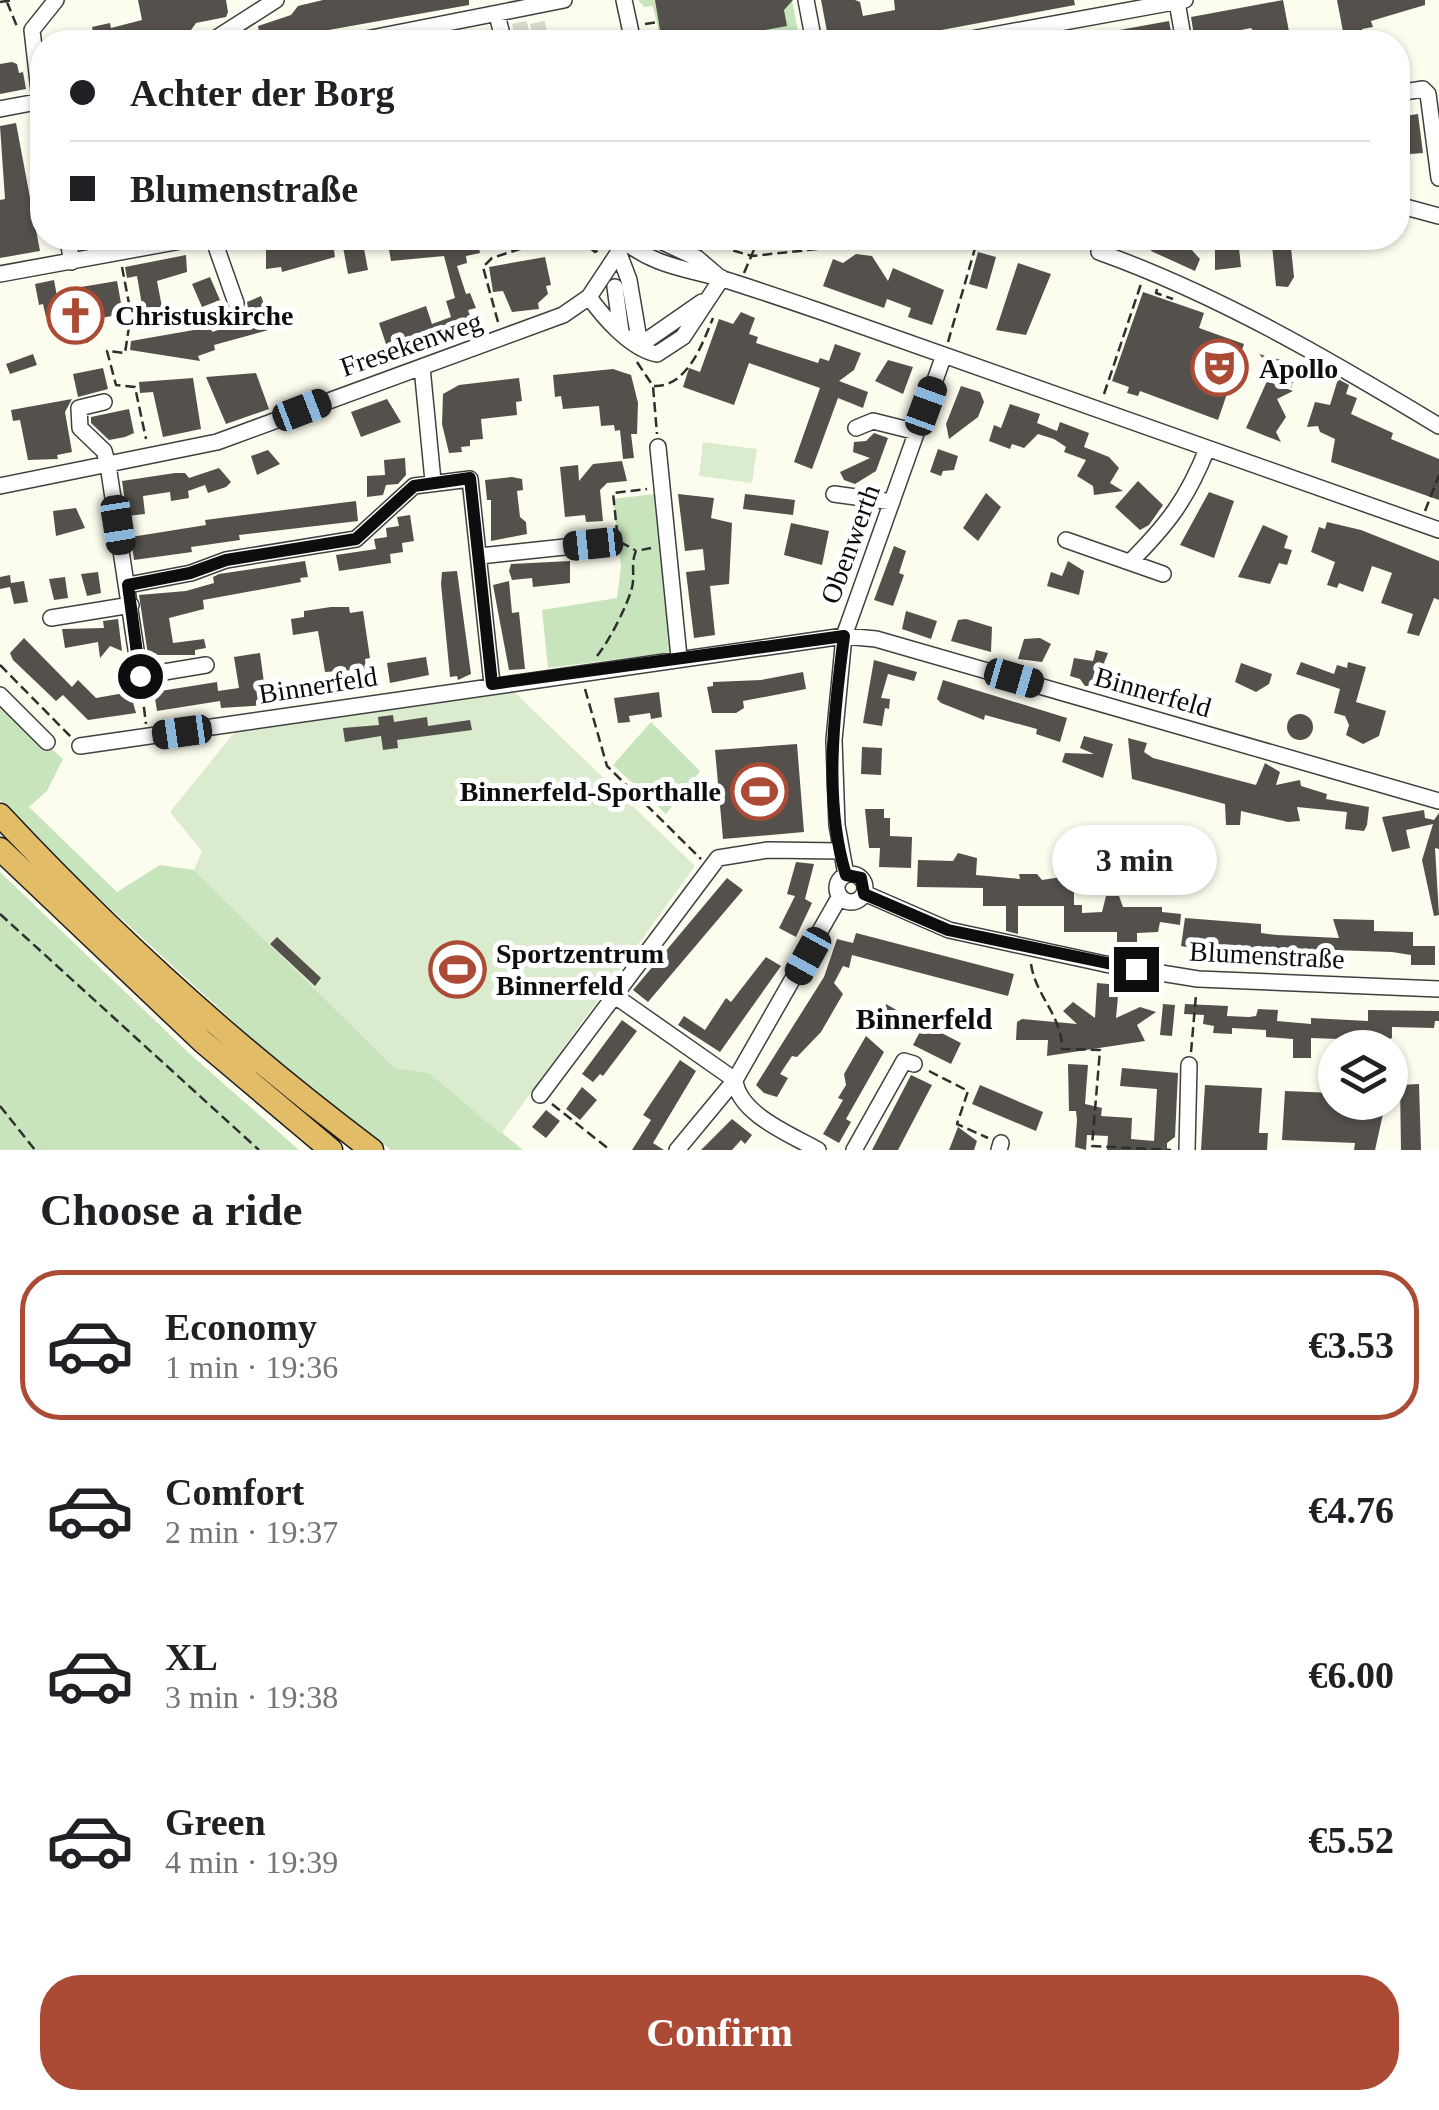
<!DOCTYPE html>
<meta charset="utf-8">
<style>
:root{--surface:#fff;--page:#f2f2f2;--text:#202124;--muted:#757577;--line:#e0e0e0;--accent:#ac4b35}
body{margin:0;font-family:"Times New Roman",serif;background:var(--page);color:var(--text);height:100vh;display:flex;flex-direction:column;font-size:38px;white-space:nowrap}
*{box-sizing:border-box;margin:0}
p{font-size:32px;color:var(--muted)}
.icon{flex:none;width:55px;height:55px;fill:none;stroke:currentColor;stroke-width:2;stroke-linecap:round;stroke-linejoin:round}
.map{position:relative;height:1150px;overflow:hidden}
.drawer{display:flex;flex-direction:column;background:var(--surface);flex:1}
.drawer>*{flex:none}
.banner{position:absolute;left:30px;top:30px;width:1380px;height:220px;border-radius:40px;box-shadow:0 2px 8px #0004;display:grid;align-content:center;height:220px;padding:0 40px;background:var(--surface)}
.controls{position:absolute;left:1318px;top:1030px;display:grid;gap:20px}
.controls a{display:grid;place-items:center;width:90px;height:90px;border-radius:50%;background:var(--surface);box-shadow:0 2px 8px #0004;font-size:50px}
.end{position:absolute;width:45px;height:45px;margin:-22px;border:12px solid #0d0d0d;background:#fff;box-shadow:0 0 0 5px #fff}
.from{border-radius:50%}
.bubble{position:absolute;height:70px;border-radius:35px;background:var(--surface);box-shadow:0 2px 8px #0004;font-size:32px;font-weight:800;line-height:70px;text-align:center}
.car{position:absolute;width:30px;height:60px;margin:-30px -15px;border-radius:12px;box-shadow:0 0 8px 2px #0007;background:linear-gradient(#222 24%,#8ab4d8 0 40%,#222 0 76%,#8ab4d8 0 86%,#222 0)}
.banner b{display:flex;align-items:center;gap:35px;height:95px;font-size:38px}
.banner b+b{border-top:2px solid var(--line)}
.banner i{width:25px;height:25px;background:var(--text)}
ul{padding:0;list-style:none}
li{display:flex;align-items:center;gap:30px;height:150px;margin:0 20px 15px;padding:0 20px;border:5px solid transparent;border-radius:40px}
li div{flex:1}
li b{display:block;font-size:38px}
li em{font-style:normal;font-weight:800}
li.selected{border-color:var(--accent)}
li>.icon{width:90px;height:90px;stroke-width:1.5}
h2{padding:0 40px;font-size:45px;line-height:120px}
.action{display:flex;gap:20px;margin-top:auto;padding:20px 40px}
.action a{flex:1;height:115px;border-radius:40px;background:var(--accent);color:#fff;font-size:40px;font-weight:800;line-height:115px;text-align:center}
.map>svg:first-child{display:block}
.green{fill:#c8e4bc}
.pitch{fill:#daeccd}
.building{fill:#54504b}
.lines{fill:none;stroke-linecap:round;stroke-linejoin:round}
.minor-tunnel{stroke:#d9d9cd;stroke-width:15;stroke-dasharray:15 8;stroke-linecap:butt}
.minor-casing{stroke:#404040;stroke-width:18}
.highway-casing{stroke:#1e1e1e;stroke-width:25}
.path{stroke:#2f2f2f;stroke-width:2.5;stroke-dasharray:10 5;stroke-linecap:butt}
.minor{stroke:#fff;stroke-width:15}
.highway{stroke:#e3bc67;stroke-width:22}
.route{stroke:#0d0d0d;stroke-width:12}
.labels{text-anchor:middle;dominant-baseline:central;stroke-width:10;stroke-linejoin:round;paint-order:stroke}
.poi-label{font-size:28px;font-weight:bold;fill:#0d0d0d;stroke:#fff;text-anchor:start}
.street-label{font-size:28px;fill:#0d0d0d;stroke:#fff}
.neighbourhood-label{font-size:30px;font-weight:bold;fill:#0d0d0d;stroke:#fff}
</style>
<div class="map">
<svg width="1439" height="1150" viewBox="0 0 1439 1150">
<rect width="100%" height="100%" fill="#fdfdef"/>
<path class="green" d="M638 0H792L800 42H648L660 38 653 6 644 7Z
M654 494 672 652 548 668 542 610 617 598 621 567 613 499Z
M0 704 63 759 47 791 29 807 117 892 160 865 194 870 395 1068 429 1073 523 1150H391L287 1071 39 843 0 800Z
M651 722 700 771 666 814 613 765Z
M0 872 190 1054 299 1150H0Z"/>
<path class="pitch" d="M703 442 757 449 752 483 699 476Z
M509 687 695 866 501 1134 429 1073 395 1068 194 870 202 851 170 812 234 733Z"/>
<path class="building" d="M138 0H226L228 12 226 17 196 23 191 30 176 33 175 42H95L92 27 110 23 111 28 142 20Z
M323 0H469V5L261 42 258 26 291 15 298 6Z
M655 0H793L784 10 787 26 765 30 755 42H717L716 36 668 42 660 30Z
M821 0H855L860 2 863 16 895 10 894 0H1074L1075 5 877 42H829Z
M1283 0 1291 42 1261 40 1251 28 1215 35 1216 42H1195L1191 17Z
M1337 0H1425V5L1371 21 1373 27 1362 29 1365 40 1345 42Z
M1169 21 1173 42H1082L1081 37Z
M12 62 17 64 19 73 23 72 26 89 0 94V64Z
M1418 114 1423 153 1398 155V117Z
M16 123 40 251 0 258V200L5 199 0 126Z
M277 238H332L335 257 282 272 281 267 266 269V242Z
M387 238H507V243L479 248 480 253 466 256 467 263 457 266 466 294 470 293 476 308 468 310 476 332 457 339 454 329 430 338 431 343 398 355 397 350 389 353 379 323 426 306 432 324 451 317 446 301 455 298 444 256 391 261Z
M1131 238H1194L1189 247 1200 259 1195 271 1151 251 1152 247 1131 242Z
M1215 238H1290L1294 277 1288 287 1276 286 1272 245 1239 248 1241 267 1215 270Z
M363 243 368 270 348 274 343 247Z
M978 252 996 257 987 289 969 284Z
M856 254 872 256 888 281 893 268 944 290 932 325 908 317 911 308 887 299 884 308 823 286 833 259 843 263Z
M186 255 187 272 157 281 162 307 143 311 137 276 127 278 125 267Z
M545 257 551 285 546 286 548 294 538 303 539 309 512 312 503 291 493 292 489 267Z
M1018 263 1051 274 1026 335 996 330Z
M210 277 220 300 202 307 192 284Z
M54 280 59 307 69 289 117 281 123 314 84 321 92 324 94 338 87 343 70 342 60 315 46 317 43 304 39 305 35 284Z
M1143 292 1204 313 1199 328 1244 344 1218 420 1140 391 1138 396 1127 393 1129 387 1112 381Z
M261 296 270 320 279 316 283 326 214 345 215 350 198 356 200 361 130 350 131 341 211 327 212 332 250 320 247 302Z
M741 312 755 318 749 334 758 337 756 343 818 363 820 358 829 361 835 344 861 353 854 370 839 381 868 392 863 408 838 398 812 469 794 462 820 388 749 363 734 405 683 387 689 368 700 372 719 319 733 324Z
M33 354 37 365 10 374 6 364Z
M1259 354 1298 365 1291 388Z
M888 360 913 367 903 394 875 381Z
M103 368 108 389 78 397 73 374Z
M613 369 631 375 638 403 637 434H631L634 458 623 459 620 430 615 431 614 425 601 426 599 406 563 409 561 396 555 397 553 375Z
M256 373 269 409 226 424 206 377Z
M193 378 201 429 163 437 153 392 140 393 139 382Z
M519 378 522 401 516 402 517 415 481 419 483 439 470 440V446L461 447 462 452 449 453 442 424 443 394 459 385Z
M1338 379 1349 385 1346 394 1357 398 1351 414 1393 433 1391 439 1439 459V500L1331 462 1335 439 1320 432 1318 426 1307 427 1315 402 1330 405Z
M1267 381 1293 391 1277 399 1286 417 1276 432 1281 442 1246 428Z
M961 386 980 392 984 402 978 417 949 439 946 424Z
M72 399 65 412 72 452 57 455 58 459 28 460 20 420 13 421 11 410Z
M387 399 401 422 361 437 351 412Z
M1010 404 1040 414 1037 423 1057 431 1060 422 1089 433 1084 447 1109 457 1119 468 1110 483 1123 491 1094 495 1093 486 1077 476 1086 460 1064 452 1066 447 1054 439 1038 434 1024 448 1012 444 1010 449 989 441 994 425 1001 428Z
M129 409 134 433 125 437 109 440 91 423V417Z
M874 433 888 438 876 471 855 484 844 480 840 472 870 458 853 452 854 442 866 441Z
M938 449 958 456 954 470 943 471 941 476 930 472Z
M268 450 280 464 257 475 251 456Z
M405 458 406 475 398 484 386 485 383 495 367 497V476L385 475 384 460Z
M622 461 627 481 607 483 600 490 603 521 586 522 585 515 565 517 560 467 578 465 579 481 593 464Z
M219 468 231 482 226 487 208 493 205 485 188 491 189 498 171 501 170 492 143 496 145 514 127 516 122 481 175 473H185L189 478Z
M512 477 522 479 523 490 517 491 520 517 526 522 527 534 491 541V500H487L485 480Z
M1138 481 1163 505 1149 525 1140 530 1115 507Z
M1209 492 1234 501 1214 558 1180 545Z
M986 493 1001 507 978 541 963 528Z
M678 494 714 498 711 518 732 523 729 584 710 586 715 635 694 638 686 572 705 570 703 549 685 551Z
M745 494 795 500 793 515 743 509Z
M356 501 358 521 239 535 240 540 191 547 192 552 134 560 131 537 206 525 205 520Z
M76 508 85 528 56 536 53 511Z
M410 515 414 541 402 543 403 552 390 554 391 563 339 571 336 555 376 549 374 539 387 537 386 528 399 526 397 517Z
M1327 522 1361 530 1439 561V600L1434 598 1419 636 1407 633 1413 614 1381 603 1392 573 1372 566 1363 592 1339 583 1337 588 1327 585 1335 562 1311 552 1319 527 1325 529Z
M791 523 829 531 822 565 784 555Z
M1263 525 1288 536 1284 548 1292 550 1287 565 1279 563 1270 584 1238 577Z
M894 546 906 551 899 573 904 575 893 606 874 600Z
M305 561 308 577 300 578 301 582 203 600 204 609 169 618 173 643 204 639 206 648 195 650V655H148L139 595 186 591 214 583 213 577 219 574Z
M570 561V583L533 587 532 578 512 580 509 571 511 564Z
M1068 561 1084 571 1079 595 1047 586 1051 572 1062 576Z
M457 571 471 674 458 680 457 676 450 677 441 584 442 572Z
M98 572 101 593 87 596 81 574Z
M10 575 11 583 24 581 28 602 14 604 10 587 0 589V577Z
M65 577 68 598 54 600 49 579Z
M509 581 512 613 519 612 525 669 509 670 493 585Z
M331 607H349L350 613 363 611 370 658 365 659 366 669 325 672 318 631 293 635 291 619 304 617V611Z
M906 611 937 621 931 639 902 629Z
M118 619 122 651 110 646 100 658 98 642 65 648 62 629 104 628 103 621Z
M966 619 992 627 991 652 951 641 958 620Z
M24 638 72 687 78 680 96 698 130 692 136 713 88 720 63 695 56 701 13 660 10 653Z
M1040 638 1051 644 1042 662 1018 659 1024 639Z
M1096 650 1108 653 1104 663 1110 672 1104 685 1085 686 1080 679 1070 676 1074 658 1093 661Z
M260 653 267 705 221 708 220 701 157 711 154 692 217 682 218 691 239 688 234 657Z
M426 657 429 675 390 683 387 663Z
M874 660 917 672 914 681 888 674 881 698 890 699 889 709 885 708 882 726 863 723Z
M1301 662 1334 674 1337 665 1347 668 1348 662 1366 667 1356 702 1386 711 1379 736 1363 744 1346 735 1349 725 1345 716 1334 713 1340 689 1296 674Z
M1241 663 1272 674 1269 684 1256 692 1235 682Z
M803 672 806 689 743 701 744 708 736 713H712L707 687 713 686V682L761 680Z
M943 680 1067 718 1060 742 1036 734 1037 729 985 715 984 720 941 703 937 699Z
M659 692 662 717 651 719 650 713 629 716 630 722 618 723 614 698Z
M1287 727a13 13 0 1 1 26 0a13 13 0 1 1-26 0Z
M393 715 394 722 427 717 428 726 470 720 472 730 397 740 398 748 383 750 381 736 345 742 343 728 379 725 378 717Z
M1084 736 1113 744 1103 778 1062 762 1065 753 1094 754 1080 748Z
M1128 738 1147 743 1144 752 1153 758 1256 785 1265 763 1280 772 1276 785 1300 780 1301 786 1327 794 1326 799 1369 807 1367 825 1364 831 1345 829 1347 812 1297 807 1300 821 1288 822 1241 811 1240 825H1226L1225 804 1132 779Z
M797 744 804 832 723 839 715 750Z
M862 747 882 748 881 775 861 774Z
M865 809H884V818H890V836L912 837 911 868 879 867 880 848H869Z
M1424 810 1425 818 1434 820 1439 813V849L1435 848 1439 915 1434 916 1422 860 1433 824 1406 830 1410 848 1392 852 1382 817Z
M958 853 977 858 976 875 1020 879 1019 874H1037L1042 880 1074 875V905H1082V913L1102 912 1106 896H1119L1123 907H1162V912L1181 914 1180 925 1160 922 1158 932 1137 933V942H1117V932H1064V906H1018V934L1006 931V906H983V888L917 887 918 860 953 861Z
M796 862 814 864 805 899 812 903 796 937 779 928 795 896 787 894Z
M727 878 743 890 648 1002 633 990Z
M1185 918 1261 924V933L1277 935 1339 938 1333 919 1374 920V931L1413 932V946H1435V965H1411V955L1392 952 1333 950 1332 959 1315 962 1305 958V953H1221L1181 946Z
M856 933 1014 974 1008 996 852 955 849 968 843 966 834 983 843 994 821 1032 797 1057 792 1056 780 1074 788 1078 777 1097 764 1093 756 1085 824 977 837 939 853 943Z
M277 937 321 978 315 986 270 944Z
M766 957 781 966 720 1052 678 1025 684 1016 705 1030 726 998 731 1002Z
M1097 983 1119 985 1116 1018 1140 1007 1156 1012 1137 1025 1145 1041 1047 1056 1048 1040H1016L1017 1022 1022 1019 1077 1024 1063 1011 1073 1002 1095 1018Z
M886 1004 907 1016 895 1034 881 1027Z
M1163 1004 1175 1005 1172 1036 1160 1035Z
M1185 1004 1228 1006 1227 1016 1249 1017 1256 1016 1258 1009 1278 1010 1277 1021 1311 1024V1018L1368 1021V1010L1439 1011V1021H1435L1434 1028 1392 1027V1038L1384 1041 1339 1043V1039L1311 1038V1058H1293V1039L1266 1037V1030L1232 1028V1034L1213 1033 1214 1026 1203 1024 1204 1015 1184 1014Z
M622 1020 637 1031 603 1076 600 1074 593 1082 582 1074Z
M924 1024 961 1043 951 1064 913 1045Z
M866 1036 884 1052 846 1119 851 1122 839 1143 823 1134 843 1100 838 1098 846 1085 844 1074Z
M680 1060 696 1071 653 1143 664 1150H632L651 1120 643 1115Z
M1068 1064 1088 1065 1085 1104 1102 1108 1101 1116 1132 1118 1131 1139 1154 1141 1157 1089 1120 1086 1122 1068 1178 1073 1175 1137 1167 1143V1150H1107L1108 1136 1087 1135 1086 1150 1075 1147 1077 1120 1076 1111H1069Z
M911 1075 932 1085 898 1150H872Z
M1419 1084 1421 1150H1401L1400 1085Z
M980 1085 1043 1112 1036 1131 972 1104Z
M1205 1085 1262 1088 1259 1133H1268L1267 1150H1201Z
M582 1087 597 1100 580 1120 566 1109Z
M1285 1091 1335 1093V1102L1385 1105 1375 1150H1354L1355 1143 1282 1140Z
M546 1110 560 1121 546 1138 532 1127Z
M732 1119 752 1135 745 1144 741 1140 732 1150H701Z
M958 1127 977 1141 974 1150H949Z"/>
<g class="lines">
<path class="minor-tunnel" d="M514 0 524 42
M532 0 542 42"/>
<defs>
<path id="minor" d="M624 0 633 42
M806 0 814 42
M1177 2 1184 42
M497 15 504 42
M210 42 276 0
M351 42 564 0
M955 42 1185 0
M1398 93 1423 89 1428 94 1439 178
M0 109 42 101
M42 117 32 30 56 0
M1398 205 1439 216
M213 238 236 303
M620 238C655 267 685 268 726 280 758 290 790 301 822 312L1439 530
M654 238 697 258 718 276
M68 241 72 262
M618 251 629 280 640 345
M1099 252C1219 295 1330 360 1439 426
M0 274 197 238
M615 287 621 332
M589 297C604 318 631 349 657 354L683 337 722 278
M640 345 702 302
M422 367 433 481
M104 402 79 408 80 428 104 451 108 465 140 676 206 665
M856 428 873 421 917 432
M658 447 679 657
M0 486 217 442 563 315 589 297 628 238
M834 494 892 502
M1066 540 1163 574
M480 556 593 544
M1130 562C1168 524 1187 499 1207 449
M128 585 191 573 226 560 356 539 414 486 470 479 492 684
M51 618 131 605
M0 695 47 742
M80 746 844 636 876 639 1439 801
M837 888a14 14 0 1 1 28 0a14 14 0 1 1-28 0Z
M846 875 837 825 834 740 844 636 944 355
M864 893 949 930 1105 964 1198 979 1439 989
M615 996 735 1080
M735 1080C738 1114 792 1135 818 1150
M540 1095 718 858 768 850 840 851
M677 1150 735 1080 840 896
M854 1150 904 1061 914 1064
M999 1150 1001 1143
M1187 1150 1189 1065"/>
<path id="highway" d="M0 815C113 936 239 1050 372 1150
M0 849 203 1042 331 1150"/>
</defs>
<use href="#minor" class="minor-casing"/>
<use href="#highway" class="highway-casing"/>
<path class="path" d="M0 2 13 0
M7 2 18 29
M645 24 659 22
M578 238 595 252 604 247
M690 238 752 256 921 238
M1028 238 1086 249
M1358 238 1365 245
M122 267 131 314 125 353 107 351 116 385 135 387 146 439
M744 273 759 238
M1157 289 1156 293 1173 299
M498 322 483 267 492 258 554 238
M948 342 978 238
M637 362 653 386 657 434
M654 386C687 387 702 345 713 318
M1104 394 1141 284
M1425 511 1439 475
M609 542 618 541 613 493 647 489
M620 542 635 550
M597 656C608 643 626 608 631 591 636 578 630 564 636 551L651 548
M0 665 72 738
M585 689 607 766 701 859
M142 692 146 724
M0 914 259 1150
M1031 964C1036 997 1062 1015 1062 1049L1100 1050 1092 1146 1171 1150
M1191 1052 1196 995
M929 1071 968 1091 957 1124 988 1138
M552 1104 610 1150
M0 1106 35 1150"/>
<use href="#minor" class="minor"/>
<use href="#highway" class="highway"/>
</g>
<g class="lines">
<path class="route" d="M140 676 128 585 190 573 226 560 356 539 414 486 470 478 492 684 844 636C834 712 823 801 846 875L861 878 864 894 948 930 1136 969"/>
</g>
<defs>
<symbol id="church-ring" viewBox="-11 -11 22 22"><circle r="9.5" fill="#fff" stroke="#ac4b35" stroke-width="1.5"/><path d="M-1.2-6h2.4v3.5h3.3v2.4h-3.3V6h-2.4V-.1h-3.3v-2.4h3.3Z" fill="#ac4b35"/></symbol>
<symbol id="theatre-ring" viewBox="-11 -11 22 22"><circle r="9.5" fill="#fff" stroke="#ac4b35" stroke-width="1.5"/><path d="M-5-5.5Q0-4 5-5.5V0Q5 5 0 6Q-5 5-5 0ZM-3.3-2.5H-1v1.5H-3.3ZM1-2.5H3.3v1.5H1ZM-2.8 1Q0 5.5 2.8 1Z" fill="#ac4b35"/></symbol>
<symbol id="stadium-ring" viewBox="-11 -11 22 22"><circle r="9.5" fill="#fff" stroke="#ac4b35" stroke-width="1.5"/><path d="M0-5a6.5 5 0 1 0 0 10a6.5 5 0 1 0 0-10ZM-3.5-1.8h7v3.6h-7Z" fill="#ac4b35"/></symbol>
</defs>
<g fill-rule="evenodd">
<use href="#church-ring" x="44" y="284" width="63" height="63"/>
<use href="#theatre-ring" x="1188" y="336" width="63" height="63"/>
<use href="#stadium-ring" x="728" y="760" width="63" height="63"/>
<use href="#stadium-ring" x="426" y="938" width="63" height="63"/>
</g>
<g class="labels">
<g class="poi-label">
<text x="115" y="315">Christuskirche</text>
<text x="1259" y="368">Apollo</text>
<text x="721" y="791" text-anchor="end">Binnerfeld-Sporthalle</text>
<text x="496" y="953">Sportzentrum<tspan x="496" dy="32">Binnerfeld</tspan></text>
</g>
<g class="street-label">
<text transform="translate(411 344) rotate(-19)">Fresekenweg</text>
<text transform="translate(850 544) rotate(-70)">Obenwerth</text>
<text transform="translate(318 685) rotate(-9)">Binnerfeld</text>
<text transform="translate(1153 692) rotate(16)">Binnerfeld</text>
<text transform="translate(1267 955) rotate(3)">Blumenstraße</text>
</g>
<g class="neighbourhood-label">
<text x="924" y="1018">Binnerfeld</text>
</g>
</g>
</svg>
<div class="controls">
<a><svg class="icon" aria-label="layers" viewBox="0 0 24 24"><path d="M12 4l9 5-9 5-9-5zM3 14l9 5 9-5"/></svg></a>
</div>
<i class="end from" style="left:140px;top:676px"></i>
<i class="end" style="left:1136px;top:969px"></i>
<div class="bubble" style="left:1052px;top:825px;width:165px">3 min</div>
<i class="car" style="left:926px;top:406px;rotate:20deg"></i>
<i class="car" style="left:302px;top:410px;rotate:69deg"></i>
<i class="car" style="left:118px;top:525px;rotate:171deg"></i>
<i class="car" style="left:593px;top:544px;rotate:264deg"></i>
<i class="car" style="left:1014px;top:678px;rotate:106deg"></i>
<i class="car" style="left:182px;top:732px;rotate:262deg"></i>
<i class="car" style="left:808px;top:956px;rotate:209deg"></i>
<div class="banner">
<b><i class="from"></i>Achter der Borg</b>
<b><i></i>Blumenstraße</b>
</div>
</div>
<section class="drawer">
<h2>Choose a ride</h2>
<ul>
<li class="selected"><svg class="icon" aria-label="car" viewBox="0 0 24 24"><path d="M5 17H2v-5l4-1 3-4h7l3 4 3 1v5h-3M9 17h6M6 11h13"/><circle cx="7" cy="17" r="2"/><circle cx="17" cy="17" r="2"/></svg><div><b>Economy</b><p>1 min · 19:36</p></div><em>€3.53</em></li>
<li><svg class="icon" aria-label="car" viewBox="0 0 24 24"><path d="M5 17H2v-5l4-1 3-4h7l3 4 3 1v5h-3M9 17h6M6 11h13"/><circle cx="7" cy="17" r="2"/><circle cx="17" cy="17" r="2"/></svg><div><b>Comfort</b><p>2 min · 19:37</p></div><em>€4.76</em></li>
<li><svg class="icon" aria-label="car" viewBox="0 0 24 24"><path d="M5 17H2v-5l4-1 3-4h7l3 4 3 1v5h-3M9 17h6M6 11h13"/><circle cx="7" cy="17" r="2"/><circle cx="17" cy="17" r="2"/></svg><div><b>XL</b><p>3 min · 19:38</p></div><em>€6.00</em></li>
<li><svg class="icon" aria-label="car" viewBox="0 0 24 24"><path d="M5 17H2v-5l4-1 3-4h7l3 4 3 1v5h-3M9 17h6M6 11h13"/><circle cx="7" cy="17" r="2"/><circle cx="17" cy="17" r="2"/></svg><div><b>Green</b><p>4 min · 19:39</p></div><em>€5.52</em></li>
</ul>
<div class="action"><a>Confirm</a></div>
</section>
